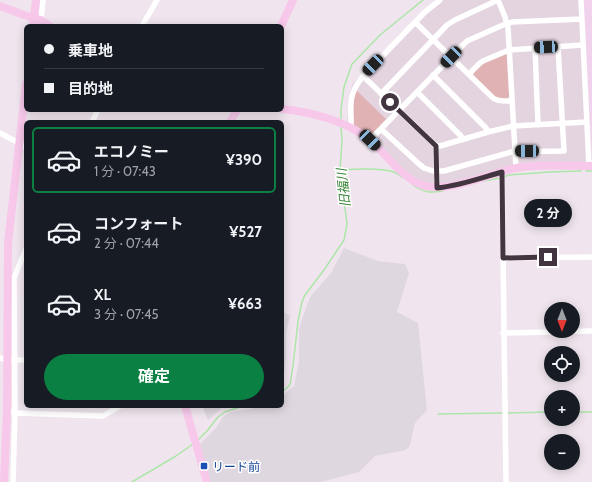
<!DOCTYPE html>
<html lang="ja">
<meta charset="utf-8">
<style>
:root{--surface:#171b24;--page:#20242c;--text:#f1f3f6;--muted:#9ea1a6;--line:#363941;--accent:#0b8043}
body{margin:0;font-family:Cabin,"Noto Sans JP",sans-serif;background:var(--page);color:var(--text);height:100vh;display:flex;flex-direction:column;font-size:15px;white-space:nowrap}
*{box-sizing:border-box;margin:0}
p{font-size:13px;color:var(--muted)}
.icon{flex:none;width:22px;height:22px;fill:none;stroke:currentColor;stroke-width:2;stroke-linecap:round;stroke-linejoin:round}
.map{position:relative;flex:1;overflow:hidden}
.drawer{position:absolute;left:24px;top:120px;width:260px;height:288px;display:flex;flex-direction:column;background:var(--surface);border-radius:6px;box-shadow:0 2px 10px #0003}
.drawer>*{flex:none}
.hud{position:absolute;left:24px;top:24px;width:260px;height:88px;border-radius:6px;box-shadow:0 2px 10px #0003;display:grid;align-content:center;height:88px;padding:0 20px;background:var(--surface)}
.needle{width:26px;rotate:180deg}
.controls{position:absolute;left:544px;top:302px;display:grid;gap:8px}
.controls a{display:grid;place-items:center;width:36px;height:36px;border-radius:50%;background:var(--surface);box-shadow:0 2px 10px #0003;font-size:20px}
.end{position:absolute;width:18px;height:18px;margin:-9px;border:5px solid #423540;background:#fff;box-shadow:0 0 0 2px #fff}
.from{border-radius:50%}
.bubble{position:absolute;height:28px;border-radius:14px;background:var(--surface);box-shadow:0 2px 10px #0003;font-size:13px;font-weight:700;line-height:28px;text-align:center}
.car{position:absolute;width:12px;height:24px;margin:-12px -6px;border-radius:5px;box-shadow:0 0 3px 1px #0007;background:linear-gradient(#222 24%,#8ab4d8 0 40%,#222 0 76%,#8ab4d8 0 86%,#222 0)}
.hud b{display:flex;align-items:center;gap:14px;height:38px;font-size:15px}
.hud b+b{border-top:1px solid var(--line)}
.hud i{width:10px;height:10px;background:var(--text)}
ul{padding:7px 0 0;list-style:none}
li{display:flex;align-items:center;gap:12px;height:66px;margin:0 8px 6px;padding:0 12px;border:2px solid transparent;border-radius:6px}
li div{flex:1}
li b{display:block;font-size:15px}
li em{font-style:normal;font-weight:700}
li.selected{border-color:var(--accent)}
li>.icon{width:36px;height:36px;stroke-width:1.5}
.primary-button{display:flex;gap:8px;margin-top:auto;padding:8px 20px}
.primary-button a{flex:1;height:46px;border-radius:24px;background:var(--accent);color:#fff;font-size:16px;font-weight:700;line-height:46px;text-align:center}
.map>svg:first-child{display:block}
.residential{fill:#e3d4e0}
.commercial{fill:#f0d2ed}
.industrial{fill:#dfd7df}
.green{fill:#e0b2b3}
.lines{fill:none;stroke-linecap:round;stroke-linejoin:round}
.stream{stroke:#ace6a8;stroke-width:1.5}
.street{stroke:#fff;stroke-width:5.5}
.secondary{stroke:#f7c8ea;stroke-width:8}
.route{stroke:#423540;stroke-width:5}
.transit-dot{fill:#1a4fb4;stroke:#fff;stroke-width:1.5}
.labels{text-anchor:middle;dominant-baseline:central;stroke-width:3;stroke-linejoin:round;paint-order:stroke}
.transit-label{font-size:12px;fill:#164399;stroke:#fff;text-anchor:start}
.water-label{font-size:13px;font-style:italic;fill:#378334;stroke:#fff}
</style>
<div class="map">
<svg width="592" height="482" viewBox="0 0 592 482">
<rect width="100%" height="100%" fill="#f0e5ee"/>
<path class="residential" d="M435 0H583L592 160 586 162 505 167 450 183 439 184 424 182 407 172 374 139 347 122 349 95 353 83 376 59Z"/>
<path class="commercial" d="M583 0H592V160V159Z"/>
<path class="industrial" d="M344 248 378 261 405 264 409 273 397 312 418 323 427 410 415 423 410 445 406 450 375 456 359 472 321 482H210L200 444 216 428 222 418 230 412 251 409 259 406H282V396L294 386 299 361V328L310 297 331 273Z
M282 311 290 316 286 333V356L283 385H282Z
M202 406H224L208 420Z"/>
<path class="green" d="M505 53 507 55 509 96 507 99H500L495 97 474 76 473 72 481 64Z
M356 90 386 119 371 135 354 126 353 106Z"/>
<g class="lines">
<path class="stream" d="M341 121V110L344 87 352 64 380 35 423 0
M340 170C355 169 380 167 394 172 397 173 400 176 402 177
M586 171H592
M504 177 509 175 549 172 581 171
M484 181 500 178
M413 185C425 193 430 193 443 191
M282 392 290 385 293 366 298 321 302 302 305 295 324 270 344 240 347 224 340 170 342 141 341 126
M573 412H592
M507 413 551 412
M438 414 503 413
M198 440 207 431 218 417 225 412 243 406
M132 482 176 456 193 444"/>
<path class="street" d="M581 0 589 166
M41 20 43 0
M415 22 493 98C499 102 505 101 512 101
M142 26 157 0
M535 48 538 125
M469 74 480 63 483 61 509 50 583 45
M433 75 486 128 488 132
M363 76 435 145 440 146 488 132 513 126 587 122
M417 92 461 136 462 140
M381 94 447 25 455 20 498 0 505 17 508 28 516 168
M92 122 98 110
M350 128 351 124C351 102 348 95 363 76L425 12 440 0
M381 129 419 164 424 168 433 171H444L511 152 564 151 558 47
M0 133 26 147
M370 140 464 44 467 41 503 25 512 22 582 19
M436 146 437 188
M502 172 506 482
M503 258 592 257
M503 333 592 331
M0 358 7 360H26
M7 410 15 413 103 416 120 406
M13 482 15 413 14 278 26 249"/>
<path class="secondary" d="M0 6 24 15 41 20 50 26
M33 26 36 0
M281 26 293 0
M282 109C311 112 347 121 370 140 386 154 402 178 422 185 446 194 491 173 516 168 539 164 568 166 592 166
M230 122 237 110
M185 406 207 482
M4 482 7 410 8 243 26 84"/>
</g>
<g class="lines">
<path class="route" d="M390 102 436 146 437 188C459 186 481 178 502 172L503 258 548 257"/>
</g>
<rect class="transit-dot" x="200" y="462" width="8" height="8" rx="2"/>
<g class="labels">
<g class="transit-label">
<text x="212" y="466">リード前</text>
</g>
<g class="water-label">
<text transform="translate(343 188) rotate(-96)">旧福川</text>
</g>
</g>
</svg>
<div class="controls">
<a><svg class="needle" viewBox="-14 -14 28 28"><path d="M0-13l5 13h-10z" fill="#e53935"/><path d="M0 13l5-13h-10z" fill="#9ea1a6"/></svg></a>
<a><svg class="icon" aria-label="locate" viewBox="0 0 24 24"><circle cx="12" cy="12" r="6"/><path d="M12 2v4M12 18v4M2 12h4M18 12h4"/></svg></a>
<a>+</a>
<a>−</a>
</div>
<i class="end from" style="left:390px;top:102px"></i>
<i class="end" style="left:548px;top:257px"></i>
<div class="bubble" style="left:524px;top:199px;width:48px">2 分</div>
<i class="car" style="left:546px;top:47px;rotate:267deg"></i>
<i class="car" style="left:451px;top:57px;rotate:224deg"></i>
<i class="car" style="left:373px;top:65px;rotate:224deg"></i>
<i class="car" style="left:370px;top:140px;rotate:134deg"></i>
<i class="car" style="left:527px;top:151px;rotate:270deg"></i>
<div class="hud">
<b><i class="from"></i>乗車地</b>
<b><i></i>目的地</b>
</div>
<section class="drawer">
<ul>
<li class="selected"><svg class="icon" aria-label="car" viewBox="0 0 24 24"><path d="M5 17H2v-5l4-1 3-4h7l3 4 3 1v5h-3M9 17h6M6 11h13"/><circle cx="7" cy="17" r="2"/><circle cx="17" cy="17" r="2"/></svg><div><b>エコノミー</b><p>1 分 · 07:43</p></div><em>¥390</em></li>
<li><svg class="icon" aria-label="car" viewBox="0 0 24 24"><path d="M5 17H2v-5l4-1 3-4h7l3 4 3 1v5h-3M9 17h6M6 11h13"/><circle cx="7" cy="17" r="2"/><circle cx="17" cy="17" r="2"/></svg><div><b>コンフォート</b><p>2 分 · 07:44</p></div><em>¥527</em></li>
<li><svg class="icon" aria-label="car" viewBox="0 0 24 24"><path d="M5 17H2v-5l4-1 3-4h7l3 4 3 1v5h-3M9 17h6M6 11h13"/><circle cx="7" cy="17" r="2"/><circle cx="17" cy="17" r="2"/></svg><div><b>XL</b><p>3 分 · 07:45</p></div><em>¥663</em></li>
</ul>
<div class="primary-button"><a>確定</a></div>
</section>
</div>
